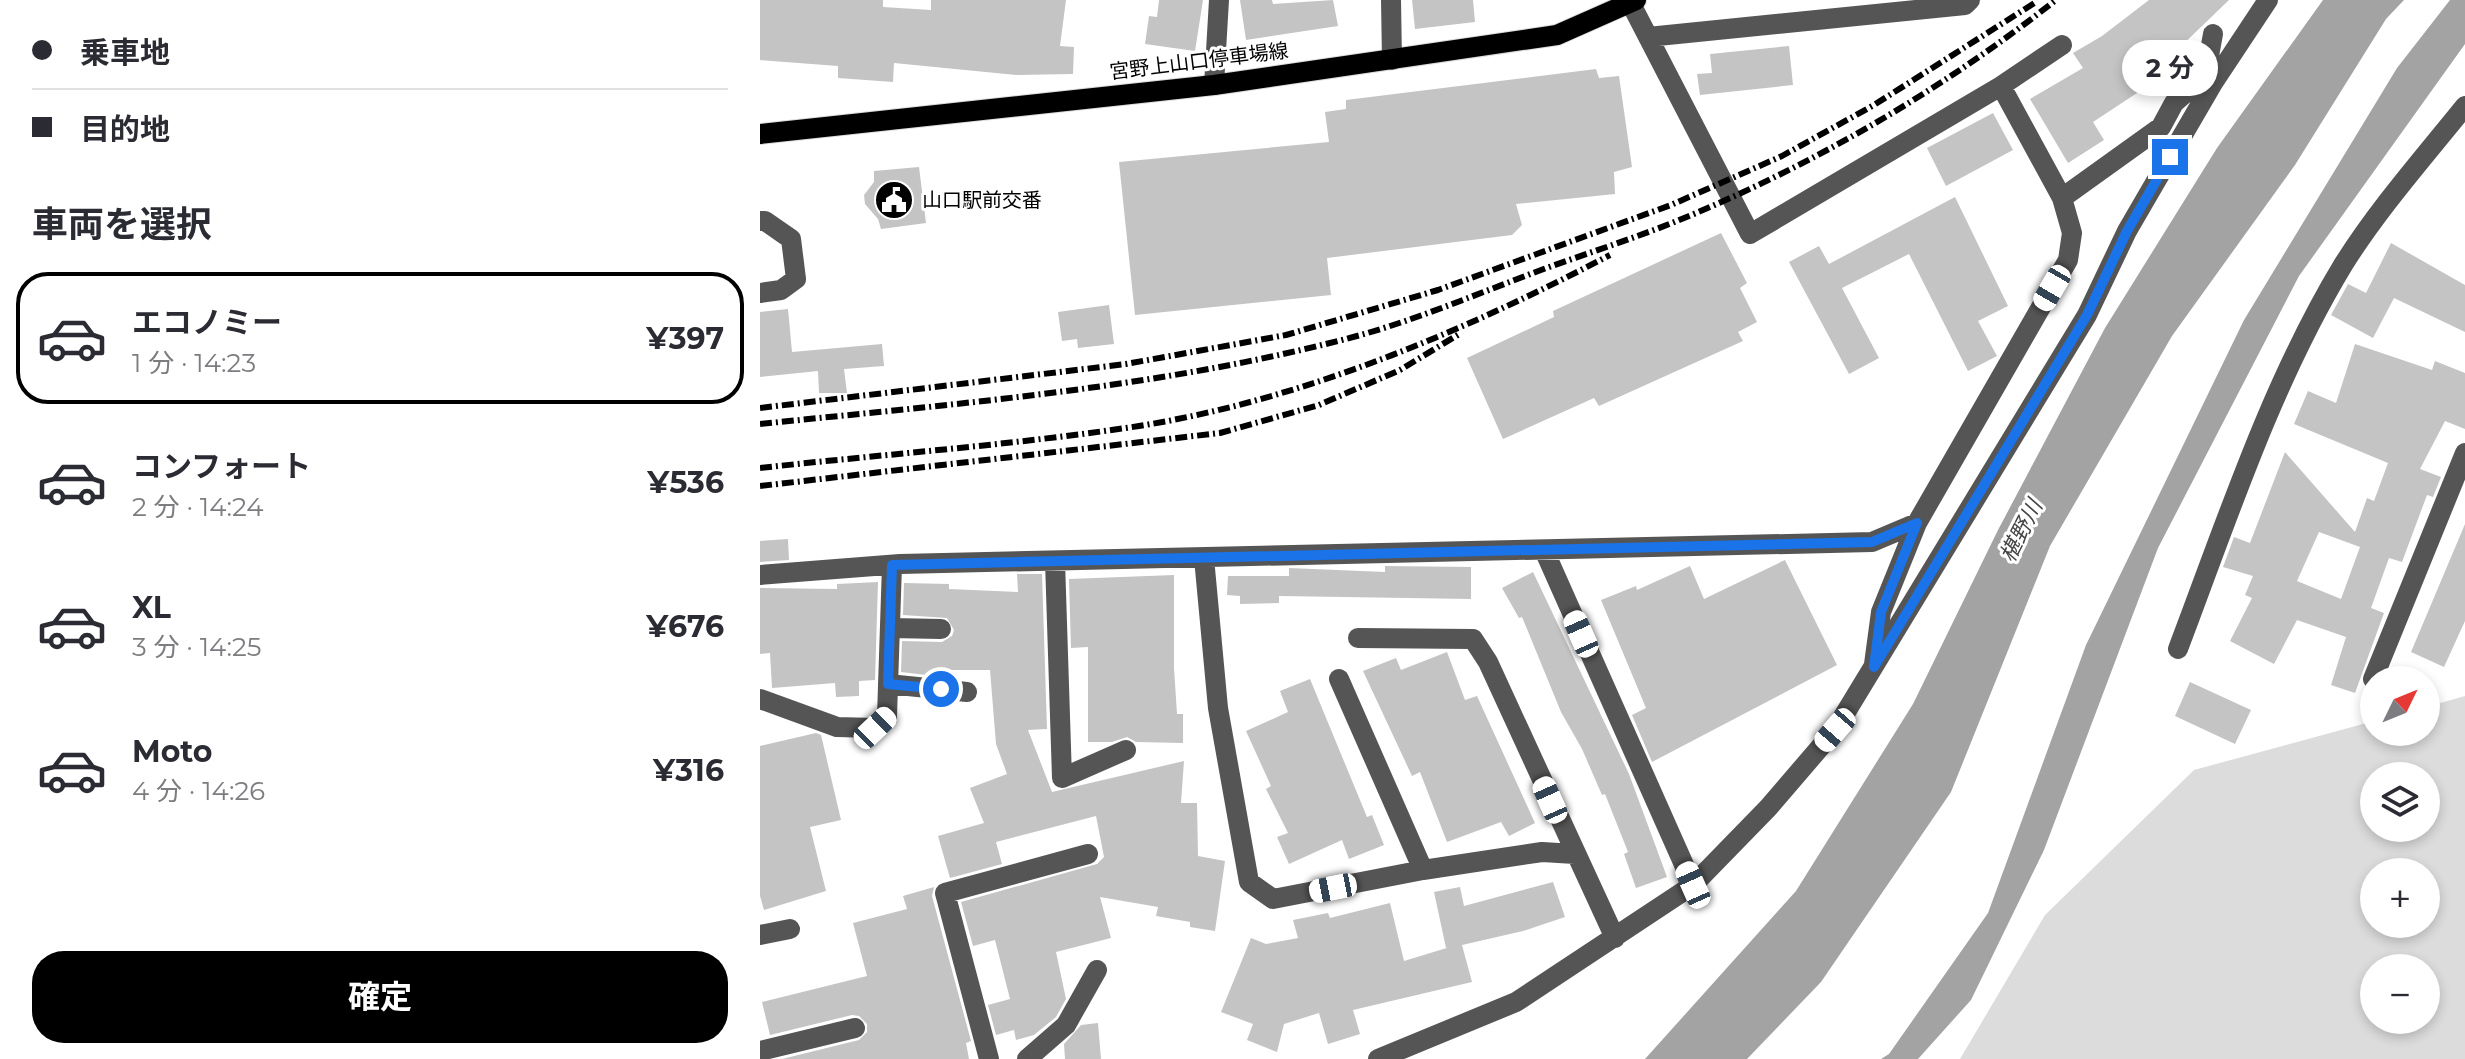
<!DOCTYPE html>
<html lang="ja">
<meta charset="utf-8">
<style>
:root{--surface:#fff;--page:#f2f2f3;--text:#2b2b33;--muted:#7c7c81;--line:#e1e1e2;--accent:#000}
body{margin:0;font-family:Montserrat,"Noto Sans JP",sans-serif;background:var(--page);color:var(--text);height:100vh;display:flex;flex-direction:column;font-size:30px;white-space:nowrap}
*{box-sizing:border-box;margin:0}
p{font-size:26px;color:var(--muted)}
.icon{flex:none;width:44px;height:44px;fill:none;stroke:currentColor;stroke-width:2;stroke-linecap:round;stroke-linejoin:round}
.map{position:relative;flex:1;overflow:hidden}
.details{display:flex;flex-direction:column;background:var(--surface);width:760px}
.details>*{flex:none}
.banner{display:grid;align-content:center;height:176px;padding:0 32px;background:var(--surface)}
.needle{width:52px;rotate:47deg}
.controls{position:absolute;left:1600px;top:666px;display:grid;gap:16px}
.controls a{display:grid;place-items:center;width:80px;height:80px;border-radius:50%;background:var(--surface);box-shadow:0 4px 12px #0003;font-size:40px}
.end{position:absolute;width:36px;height:36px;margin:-18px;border:10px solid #1a73e8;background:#fff;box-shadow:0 0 0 4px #fff}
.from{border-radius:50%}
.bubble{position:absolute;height:56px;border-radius:28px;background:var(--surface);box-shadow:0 4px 12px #0003;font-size:26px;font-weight:700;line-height:56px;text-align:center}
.car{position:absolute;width:24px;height:48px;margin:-24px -12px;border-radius:10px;box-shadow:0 0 6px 2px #0007;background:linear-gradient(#fff 24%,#345 0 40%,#fff 0 76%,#345 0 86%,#fff 0)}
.banner b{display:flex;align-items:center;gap:28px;height:76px;font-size:30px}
.banner b+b{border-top:2px solid var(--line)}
.banner i{width:20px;height:20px;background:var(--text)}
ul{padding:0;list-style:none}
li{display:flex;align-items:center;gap:24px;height:132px;margin:0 16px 12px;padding:0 16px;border:4px solid transparent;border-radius:32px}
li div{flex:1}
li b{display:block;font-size:30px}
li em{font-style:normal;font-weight:700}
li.active{border-color:var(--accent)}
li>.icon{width:72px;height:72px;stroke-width:1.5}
h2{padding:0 32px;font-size:36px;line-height:96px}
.button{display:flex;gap:16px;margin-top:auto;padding:16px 32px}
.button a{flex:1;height:92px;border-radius:32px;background:var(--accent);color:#fff;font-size:32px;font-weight:700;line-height:92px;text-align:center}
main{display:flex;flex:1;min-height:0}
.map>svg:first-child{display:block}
.green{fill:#dcdcdc;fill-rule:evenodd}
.water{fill:#a3a3a3}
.building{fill:#c4c4c4;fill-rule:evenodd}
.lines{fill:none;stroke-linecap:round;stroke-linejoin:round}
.major-casing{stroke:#dbdbdb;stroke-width:22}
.minor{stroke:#555;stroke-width:20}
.major{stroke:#000;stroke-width:20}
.rail{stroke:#000;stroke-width:6;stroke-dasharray:12 4 2 4;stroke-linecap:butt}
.route{stroke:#1a73e8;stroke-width:10}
.labels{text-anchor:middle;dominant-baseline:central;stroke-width:6;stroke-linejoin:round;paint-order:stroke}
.street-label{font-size:20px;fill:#000;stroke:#fff}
.poi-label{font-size:20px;fill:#000;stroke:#fff;text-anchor:start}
.water-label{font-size:22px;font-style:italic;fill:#444;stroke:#fff}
</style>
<main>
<section class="details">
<div class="banner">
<b><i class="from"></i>乗車地</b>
<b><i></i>目的地</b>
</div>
<h2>車両を選択</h2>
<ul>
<li class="active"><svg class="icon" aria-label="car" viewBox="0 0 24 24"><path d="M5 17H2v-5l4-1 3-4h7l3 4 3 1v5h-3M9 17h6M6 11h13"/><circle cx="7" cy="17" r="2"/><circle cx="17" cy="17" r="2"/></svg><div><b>エコノミー</b><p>1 分 · 14:23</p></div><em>¥397</em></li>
<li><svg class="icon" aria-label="car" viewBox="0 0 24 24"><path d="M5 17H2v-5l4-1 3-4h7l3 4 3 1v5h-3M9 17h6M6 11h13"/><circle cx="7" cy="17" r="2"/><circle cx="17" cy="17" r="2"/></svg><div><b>コンフォート</b><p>2 分 · 14:24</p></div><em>¥536</em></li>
<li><svg class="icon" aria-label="car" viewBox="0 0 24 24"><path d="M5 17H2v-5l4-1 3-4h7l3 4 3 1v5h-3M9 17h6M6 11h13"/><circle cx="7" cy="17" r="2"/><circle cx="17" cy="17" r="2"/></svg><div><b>XL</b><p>3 分 · 14:25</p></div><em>¥676</em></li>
<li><svg class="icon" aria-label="car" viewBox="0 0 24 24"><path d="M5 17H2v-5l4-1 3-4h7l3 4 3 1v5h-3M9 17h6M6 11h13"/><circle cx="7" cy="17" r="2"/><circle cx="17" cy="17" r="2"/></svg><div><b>Moto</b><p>4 分 · 14:26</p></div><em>¥316</em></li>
</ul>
<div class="button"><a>確定</a></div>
</section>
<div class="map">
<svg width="1705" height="1059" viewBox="0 0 1705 1059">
<rect width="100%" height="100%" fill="#fff"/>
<path class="green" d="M1705 696V1059H1200L1285 915 1434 770 1614 721V732H1666V707ZM1614 776H1666V828H1614ZM1614 872H1666V924H1614ZM1614 968H1666V1020H1614Z"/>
<path class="water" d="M1563 0H1644L1626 19 1535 165 1412 336 1290 546 1191 792 1061 982 987 1059H885L1036 891 1153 704 1238 530 1345 328 1457 148Z
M1690 0H1705V44L1539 276 1398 548 1284 850 1211 1000 1158 1059H1121L1129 1054 1228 913 1326 645 1484 320 1637 68Z"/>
<path class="building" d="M0 0H123V7L171 10V0H306L300 46 314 47 313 74 256 75 134 63 133 82 78 78V66L0 60Z
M399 0H443L435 51 385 44 389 16 397 17Z
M480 0H512L513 4 573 0 578 26 486 40Z
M652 0H713L715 22 655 29Z
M1389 0H1469L1415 52 1374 83 1380 91 1333 122 1344 140 1308 163 1270 99 1323 68 1313 53 1342 36Z
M1029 46 1033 85 940 95 937 74 952 73 950 54Z
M836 69 839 78 859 76 872 167 854 172 855 194 756 204 762 225 752 235 567 258 571 295 375 315 359 162 569 142 565 112 586 109V100Z
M1233 113 1253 150 1186 186 1167 148Z
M159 167 166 223 121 229 118 219 105 204 104 195 114 182V171Z
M1195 197 1248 306 1218 321 1237 356 1208 371 1149 254 1082 288 1119 358 1089 374 1029 262 1059 246 1069 264Z
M961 233 987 283 980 288 997 322 978 332 983 341 839 406 834 398 743 439 707 358 794 317 793 311Z
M1631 243 1705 285V332L1634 298 1613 338 1571 315 1588 284 1606 293Z
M349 305 354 344 318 348 317 339 302 341 298 312Z
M28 309 32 352 122 344 124 366 84 369 87 393H59L58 371 0 377V312Z
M1595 344 1672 370 1675 361 1705 373V429L1685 421 1660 469 1681 477 1673 497 1667 495 1642 562 1629 558 1611 608 1624 613 1595 693 1571 685 1586 637 1537 620 1514 664 1470 641 1492 598 1485 595 1493 576 1463 567 1474 537 1490 543 1525 452 1595 532 1607 498 1614 501 1628 463 1534 424 1548 391 1576 403ZM1559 532 1600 547 1581 599 1537 581Z
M1705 524V621L1684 667 1651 652Z
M28 539 29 560 0 562V541Z
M1025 560 1077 665 892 762 872 715 886 708 841 600 876 586 877 590 930 566 944 599Z
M625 566 711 567V599L519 596V603L480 604V596L467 595 468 576H529V568L625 572Z
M773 572 869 774 907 877 876 888 864 854 868 852 845 794 842 795 822 749 801 712 762 617 759 618 742 588Z
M257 574H282L287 729 268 730 292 792 424 761 421 803H437L438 856 465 861 455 931 430 927V922L396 916 398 907 340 897 351 938 296 952 306 999 296 1017 274 1035 256 1040 254 1030 236 1035 228 1005 250 999 235 940 213 946 201 902 337 864 344 857 336 816 236 842 242 864 190 878 178 836 224 823 210 788 247 774 236 744 230 670H183V677L141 672 142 641 182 642 192 636 194 630 187 618 143 615 144 583 189 584V589L258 592Z
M414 575V668L417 714H423V743L376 742 367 737 352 742H328V647L311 648 309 579Z
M118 582 115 680 99 681V696L76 697 75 683 12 688 10 653 0 654V588L77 589V584Z
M687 652 705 700 717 696 775 823 749 836 741 822 687 842 660 772 652 776 603 671 636 658 641 670Z
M550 679 607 817 612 815 624 845 589 859 582 840 529 864 517 837 528 833 506 789 511 786 486 731 528 712 520 691Z
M1430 682 1491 710 1475 744 1415 716Z
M56 733 61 735 81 820 50 827 66 891 4 910 0 896V746Z
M793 882 805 917 763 931 702 945 712 982 593 1010 600 1034 568 1044 559 1013 524 1024 517 1052 487 1040 493 1024 461 1012 491 938 506 944 538 938 533 920 568 913 570 918 630 903 644 961 690 947 686 948 674 892 700 887 704 906Z
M174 887 172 896 211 1041 206 1043 209 1059H22L99 1040 107 1032V1024L99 1016 92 1015 10 1035 2 1002 107 976 93 923 147 909 143 896Z
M338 1023 341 1059H305L304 1044 321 1025Z"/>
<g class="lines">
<defs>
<path id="major" d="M0 134 454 85 797 35 876 0"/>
</defs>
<use href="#major" class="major-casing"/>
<path class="minor" d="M631 0 632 60
M871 4 990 234 1241 86 1302 198 1312 233 1308 260 1157 523 1121 612 1114 664
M888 37 1205 5 1210 0
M1441 79 1447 67 1453 34
M454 85 459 0
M1241 86 1302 45
M1302 198 1401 127 1414 103 1441 79 1453 83
M0 221H5L31 239 36 279 21 290 0 293
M784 550 933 885
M444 558 458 708 489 882 513 899 663 870
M295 561 302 778 366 750
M0 575 140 564 1112 542 1157 523
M131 628 181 629
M598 638 713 639 728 662 855 938
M1418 649C1467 520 1511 384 1583 265 1618 209 1664 157 1705 106
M579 679 663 870 782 852 815 854
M1613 679 1705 453
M128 684 207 692
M0 699 77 727 115 728 127 716 132 565
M0 935 30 929
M0 1051 95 1028
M229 1059 185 893 328 854
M267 1059 306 1025 337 970
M618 1059 756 1002 933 885 1008 808 1075 730 1327 315 1367 231 1453 83 1508 0"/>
<use href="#major" class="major"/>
<path class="rail" d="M0 408 366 364 526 335 678 290 911 205 1022 156 1114 105 1276 2
M0 424C193 404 389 389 578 341 647 324 714 295 781 270 825 254 869 240 912 223 1050 167 1179 92 1296 0
M0 468C126 454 254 445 379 426 542 400 705 331 850 255
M0 486 460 433 559 405 640 370 701 333"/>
</g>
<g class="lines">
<path class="route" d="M181 689 128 684 132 565 1112 542 1157 523 1121 612 1114 667 1327 315 1367 231 1410 157"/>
</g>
<defs>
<symbol id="civic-disc" viewBox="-11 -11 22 22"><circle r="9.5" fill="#000" stroke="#fff"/><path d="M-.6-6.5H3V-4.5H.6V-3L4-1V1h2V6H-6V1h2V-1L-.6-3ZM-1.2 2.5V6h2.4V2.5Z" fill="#fff"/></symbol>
</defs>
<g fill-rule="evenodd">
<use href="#civic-disc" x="112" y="178" width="44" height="44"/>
</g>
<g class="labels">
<g class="street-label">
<text transform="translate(439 61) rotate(-7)">宮野上山口停車場線</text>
</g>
<g class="poi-label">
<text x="162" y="200">山口駅前交番</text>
</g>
<g class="water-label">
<text transform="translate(1261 531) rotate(-63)">椹野川</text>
</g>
</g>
</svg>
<div class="controls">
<a><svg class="needle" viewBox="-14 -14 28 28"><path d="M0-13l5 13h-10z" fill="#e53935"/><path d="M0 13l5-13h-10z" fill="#7c7c81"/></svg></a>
<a><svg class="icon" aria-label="layers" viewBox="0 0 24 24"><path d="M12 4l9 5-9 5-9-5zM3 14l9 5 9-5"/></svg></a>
<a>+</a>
<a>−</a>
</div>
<i class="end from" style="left:181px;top:689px"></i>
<i class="end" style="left:1410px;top:157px"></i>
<div class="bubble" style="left:1362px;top:40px;width:96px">2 分</div>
<i class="car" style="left:1292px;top:288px;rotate:210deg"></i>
<i class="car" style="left:821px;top:634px;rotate:336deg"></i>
<i class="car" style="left:115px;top:728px;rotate:46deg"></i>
<i class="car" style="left:1075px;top:730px;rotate:221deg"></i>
<i class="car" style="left:790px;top:800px;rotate:336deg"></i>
<i class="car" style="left:933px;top:885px;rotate:336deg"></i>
<i class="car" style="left:573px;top:888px;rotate:259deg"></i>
</div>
</main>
